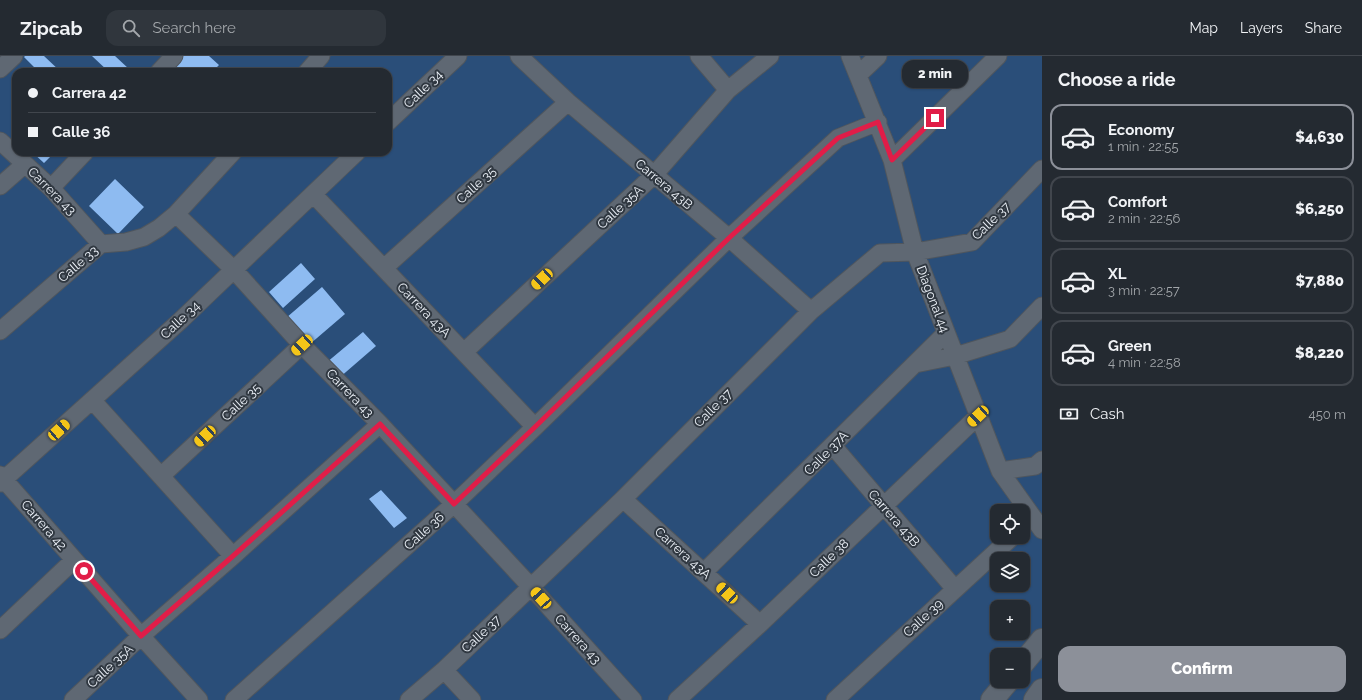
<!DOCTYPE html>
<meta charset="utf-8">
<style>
:root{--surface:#242a31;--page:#30363d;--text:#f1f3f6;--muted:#a3a7ab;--line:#41464d;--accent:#8c9099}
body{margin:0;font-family:Raleway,sans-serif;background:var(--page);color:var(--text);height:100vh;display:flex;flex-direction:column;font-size:15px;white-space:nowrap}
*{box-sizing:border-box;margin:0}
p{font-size:13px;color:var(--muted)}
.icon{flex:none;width:22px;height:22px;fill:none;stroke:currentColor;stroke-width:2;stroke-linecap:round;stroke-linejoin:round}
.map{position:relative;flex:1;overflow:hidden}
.side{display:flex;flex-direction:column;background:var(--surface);width:320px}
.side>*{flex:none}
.guide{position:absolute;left:12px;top:12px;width:380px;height:88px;border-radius:12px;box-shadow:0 1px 3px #0004,0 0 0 1px var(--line);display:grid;align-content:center;height:88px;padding:0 16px;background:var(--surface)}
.buttons{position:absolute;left:990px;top:448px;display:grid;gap:8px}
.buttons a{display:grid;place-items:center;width:40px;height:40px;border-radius:8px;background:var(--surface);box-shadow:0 1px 3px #0004,0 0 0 1px var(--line);font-size:20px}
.end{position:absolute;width:18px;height:18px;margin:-9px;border:5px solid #e11d48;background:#fff;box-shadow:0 0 0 2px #fff}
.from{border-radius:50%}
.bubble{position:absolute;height:28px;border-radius:12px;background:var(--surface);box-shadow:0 1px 3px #0004,0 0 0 1px var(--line);font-size:13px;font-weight:800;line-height:28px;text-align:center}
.car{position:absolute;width:12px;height:24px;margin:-12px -6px;border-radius:5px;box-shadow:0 0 3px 1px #0007;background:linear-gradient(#f5c518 24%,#345 0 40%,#f5c518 0 76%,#345 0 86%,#f5c518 0)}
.guide b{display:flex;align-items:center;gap:14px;height:38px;font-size:15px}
.guide b+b{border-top:1px solid var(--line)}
.guide i{width:10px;height:10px;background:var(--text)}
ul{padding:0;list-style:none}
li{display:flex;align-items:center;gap:12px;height:66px;margin:0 8px 6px;padding:0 8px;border:2px solid var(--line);border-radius:12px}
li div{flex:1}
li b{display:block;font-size:15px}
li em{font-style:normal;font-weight:800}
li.current{border-color:var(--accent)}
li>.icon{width:36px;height:36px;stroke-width:1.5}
h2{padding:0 16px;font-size:18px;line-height:48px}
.pay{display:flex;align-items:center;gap:10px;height:44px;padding:0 16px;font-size:15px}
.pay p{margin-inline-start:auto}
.primary-button{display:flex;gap:8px;margin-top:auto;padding:8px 16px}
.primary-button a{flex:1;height:46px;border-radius:12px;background:var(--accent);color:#fff;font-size:16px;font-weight:800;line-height:46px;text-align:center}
header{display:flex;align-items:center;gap:24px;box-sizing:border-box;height:56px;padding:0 20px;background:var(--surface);border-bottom:1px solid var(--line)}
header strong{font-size:19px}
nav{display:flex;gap:22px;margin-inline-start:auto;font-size:14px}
.search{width:280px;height:36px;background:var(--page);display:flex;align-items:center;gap:10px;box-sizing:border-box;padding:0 14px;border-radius:12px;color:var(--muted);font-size:15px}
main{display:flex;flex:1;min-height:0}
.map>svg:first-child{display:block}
.green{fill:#2a4e79;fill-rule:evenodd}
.building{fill:#8ebbf1}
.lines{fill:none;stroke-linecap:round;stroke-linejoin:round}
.street-casing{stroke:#4f565e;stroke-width:19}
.secondary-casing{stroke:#4f565e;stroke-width:24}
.street{stroke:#5f6873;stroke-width:17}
.secondary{stroke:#5f6873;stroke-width:22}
.route{stroke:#e11d48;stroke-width:5}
.labels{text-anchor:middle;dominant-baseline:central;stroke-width:4;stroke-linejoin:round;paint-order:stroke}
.street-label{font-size:13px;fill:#edf2f9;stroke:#303841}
</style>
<header>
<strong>Zipcab</strong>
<div class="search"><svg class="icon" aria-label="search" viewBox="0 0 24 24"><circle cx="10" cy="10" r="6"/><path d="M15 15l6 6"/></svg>Search here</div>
<nav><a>Map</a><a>Layers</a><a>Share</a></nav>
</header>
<main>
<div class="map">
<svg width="1042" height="644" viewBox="0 0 1042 644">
<rect width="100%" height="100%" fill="#303841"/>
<path class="green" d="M0 0H1042V644H0ZM16 16H388V96H16ZM997 455H1023V481H997ZM997 503H1023V529H997ZM997 551H1023V577H997ZM997 599H1023V625H997Z"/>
<path class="building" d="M25 0H44L61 16H39L24 1Z
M92 0H115L129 13 126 16H109Z
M182 0H209L219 9 212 16H181L173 9Z
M32 96H55L44 107Z
M115 123 144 151 118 178 89 150Z
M301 207 315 223 283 252 269 236Z
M322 231 345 258 310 288 286 262Z
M363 276 376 290 339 322 326 307Z
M381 434 407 462 394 472 369 443Z"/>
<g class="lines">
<defs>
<path id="street" d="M519 0 568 46 729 182 811 255
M699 0 728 34
M850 0 892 104 915 196 1000 415 1042 474
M0 13 14 0
M159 16 174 0
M307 16 321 0
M858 19 878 0
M388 66 458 0
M0 85 51 132 101 188
M892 104 998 0
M0 130 25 108
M51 132 85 96
M313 138 535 371
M176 158 234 214 302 289 380 368 531 531 633 644
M384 212 568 46
M0 275 101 188 126 186 144 181 159 172 176 158 233 96
M464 296 654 119 728 34 770 0
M915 308 955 300 1010 283 1042 250
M92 344 233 500
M833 390 955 533
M1000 415 1035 410 1042 404
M0 419 141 580 199 644
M161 420 302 289
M0 427 180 265 357 96
M623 443 760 568
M704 516 946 277
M0 574 74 504
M444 614 472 644
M73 644 141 580 233 500 380 368
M234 644 454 448 535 371 729 182 838 82 878 66
M409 644 444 614 623 443 811 255 880 197 915 196 972 186 1042 113
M677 644 760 568 978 360
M835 644 1012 481"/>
<path id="secondary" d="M1023 607 1042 584
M992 644 1008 625
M1035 644 1042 634"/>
</defs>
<use href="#street" class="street-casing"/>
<use href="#secondary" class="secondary-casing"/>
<use href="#street" class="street"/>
<use href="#secondary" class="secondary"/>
</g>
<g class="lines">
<path class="route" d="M84 515 141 580 233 500 380 368 454 448 535 371 729 182 838 82 878 66 892 104 935 62"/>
</g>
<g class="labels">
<g class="street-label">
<text transform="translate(423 33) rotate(-44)">Calle 34</text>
<text transform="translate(664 128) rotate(40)">Carrera 43B</text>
<text transform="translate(476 129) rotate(-42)">Calle 35</text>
<text transform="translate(52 135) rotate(45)">Carrera 43</text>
<text transform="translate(620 151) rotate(-43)">Calle 35A</text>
<text transform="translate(991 165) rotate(-44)">Calle 37</text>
<text transform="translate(78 208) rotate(-41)">Calle 33</text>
<text transform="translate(933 243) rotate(69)">Diagonal 44</text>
<text transform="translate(424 254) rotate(46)">Carrera 43A</text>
<text transform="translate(180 264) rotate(-43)">Calle 34</text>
<text transform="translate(350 337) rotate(46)">Carrera 43</text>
<text transform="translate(241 346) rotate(-43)">Calle 35</text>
<text transform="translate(713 352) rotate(-45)">Calle 37</text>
<text transform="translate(826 397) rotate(-45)">Calle 37A</text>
<text transform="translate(894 462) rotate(49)">Carrera 43B</text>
<text transform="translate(44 469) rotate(49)">Carrera 42</text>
<text transform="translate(424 475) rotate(-42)">Calle 36</text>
<text transform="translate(683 497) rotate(42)">Carrera 43A</text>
<text transform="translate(829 502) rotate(-44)">Calle 38</text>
<text transform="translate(923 562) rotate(-43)">Calle 39</text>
<text transform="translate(481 578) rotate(-43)">Calle 37</text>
<text transform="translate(578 583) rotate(48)">Carrera 43</text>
<text transform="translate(110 610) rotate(-43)">Calle 35A</text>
</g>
</g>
</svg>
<div class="buttons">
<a><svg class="icon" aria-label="locate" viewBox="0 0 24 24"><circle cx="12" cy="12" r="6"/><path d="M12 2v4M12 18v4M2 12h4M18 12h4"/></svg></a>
<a><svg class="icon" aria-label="layers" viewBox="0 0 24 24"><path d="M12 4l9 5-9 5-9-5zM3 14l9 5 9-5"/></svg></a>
<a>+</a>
<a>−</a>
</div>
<i class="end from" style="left:84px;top:515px"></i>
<i class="end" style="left:935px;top:62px"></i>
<div class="bubble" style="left:902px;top:4px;width:66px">2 min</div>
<i class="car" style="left:542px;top:223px;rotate:227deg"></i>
<i class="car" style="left:302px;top:289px;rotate:227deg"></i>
<i class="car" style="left:978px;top:360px;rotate:227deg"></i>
<i class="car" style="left:59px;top:374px;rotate:48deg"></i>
<i class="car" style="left:205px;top:380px;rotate:227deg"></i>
<i class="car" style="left:727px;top:537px;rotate:313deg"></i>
<i class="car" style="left:541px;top:542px;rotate:318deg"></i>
<div class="guide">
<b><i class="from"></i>Carrera 42</b>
<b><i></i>Calle 36</b>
</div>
</div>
<section class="side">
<h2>Choose a ride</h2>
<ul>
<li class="current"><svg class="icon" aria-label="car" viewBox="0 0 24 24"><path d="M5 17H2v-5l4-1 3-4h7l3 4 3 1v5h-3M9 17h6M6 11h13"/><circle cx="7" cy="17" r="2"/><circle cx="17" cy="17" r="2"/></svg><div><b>Economy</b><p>1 min · 22:55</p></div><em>$4,630</em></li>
<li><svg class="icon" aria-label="car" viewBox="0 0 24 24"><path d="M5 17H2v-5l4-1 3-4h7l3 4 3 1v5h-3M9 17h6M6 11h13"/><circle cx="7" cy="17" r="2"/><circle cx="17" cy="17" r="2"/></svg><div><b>Comfort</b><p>2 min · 22:56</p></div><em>$6,250</em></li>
<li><svg class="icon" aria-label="car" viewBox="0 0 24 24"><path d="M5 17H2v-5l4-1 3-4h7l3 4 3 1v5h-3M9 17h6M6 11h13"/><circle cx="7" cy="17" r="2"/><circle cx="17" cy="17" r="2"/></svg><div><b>XL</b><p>3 min · 22:57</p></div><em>$7,880</em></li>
<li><svg class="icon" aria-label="car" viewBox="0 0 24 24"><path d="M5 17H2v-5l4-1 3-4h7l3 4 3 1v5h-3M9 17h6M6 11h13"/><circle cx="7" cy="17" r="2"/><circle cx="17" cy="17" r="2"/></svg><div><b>Green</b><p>4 min · 22:58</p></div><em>$8,220</em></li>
</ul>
<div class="pay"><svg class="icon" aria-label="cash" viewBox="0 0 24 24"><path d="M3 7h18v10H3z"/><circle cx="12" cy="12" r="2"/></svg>Cash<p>450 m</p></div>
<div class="primary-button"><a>Confirm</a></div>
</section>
</main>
